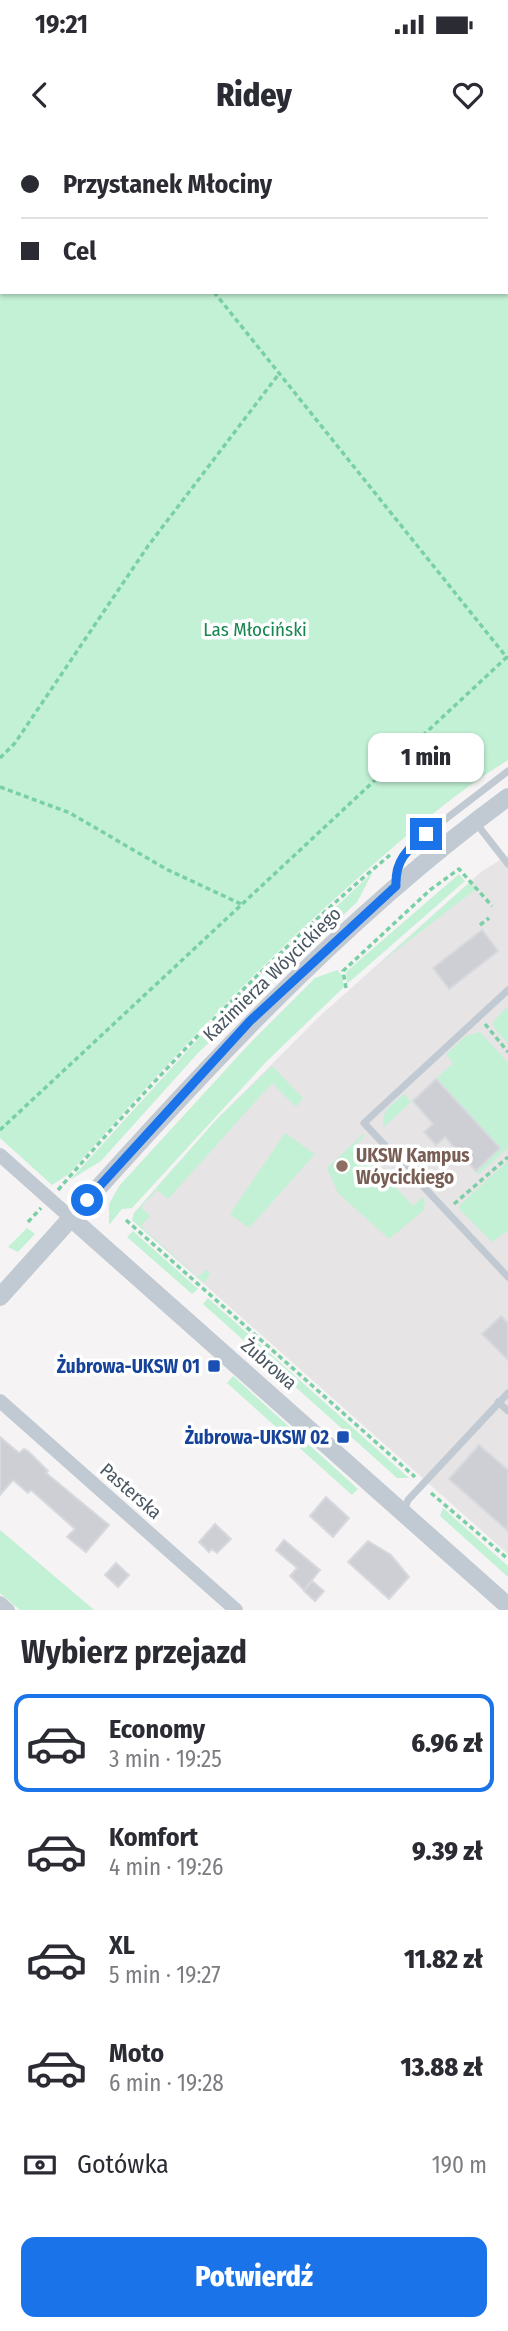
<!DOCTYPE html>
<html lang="pl">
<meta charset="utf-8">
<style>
:root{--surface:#fff;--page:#f2f2f3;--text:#2b2b33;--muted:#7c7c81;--line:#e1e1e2;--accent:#1a73e8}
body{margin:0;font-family:"Fira Sans Condensed",sans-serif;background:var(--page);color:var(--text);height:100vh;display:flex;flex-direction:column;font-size:26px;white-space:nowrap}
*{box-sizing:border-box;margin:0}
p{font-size:23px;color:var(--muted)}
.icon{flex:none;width:38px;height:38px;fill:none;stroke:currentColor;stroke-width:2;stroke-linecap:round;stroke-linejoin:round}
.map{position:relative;height:1470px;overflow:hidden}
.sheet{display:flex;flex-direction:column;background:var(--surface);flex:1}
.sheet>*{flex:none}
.hud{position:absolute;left:0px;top:0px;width:509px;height:154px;box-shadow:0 2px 5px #0004;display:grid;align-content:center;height:154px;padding:0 21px;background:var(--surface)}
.end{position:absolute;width:32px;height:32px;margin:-16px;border:9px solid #1a73e8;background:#fff;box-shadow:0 0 0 4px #fff}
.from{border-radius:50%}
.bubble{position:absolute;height:49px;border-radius:14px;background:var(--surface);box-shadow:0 2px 5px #0004;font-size:23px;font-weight:800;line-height:49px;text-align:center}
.hud b{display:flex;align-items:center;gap:24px;height:66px;font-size:26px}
.hud b+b{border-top:2px solid var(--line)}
.hud i{width:18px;height:18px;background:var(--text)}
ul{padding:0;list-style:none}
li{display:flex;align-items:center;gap:21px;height:98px;margin:0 14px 10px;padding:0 7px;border:4px solid transparent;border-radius:14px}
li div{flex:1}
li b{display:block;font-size:26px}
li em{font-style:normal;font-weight:800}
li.on{border-color:var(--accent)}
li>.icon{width:63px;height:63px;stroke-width:1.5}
h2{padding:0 21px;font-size:32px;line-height:84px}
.pay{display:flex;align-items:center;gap:18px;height:77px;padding:0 21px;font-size:26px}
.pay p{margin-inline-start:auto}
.button{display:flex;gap:14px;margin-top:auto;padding:14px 21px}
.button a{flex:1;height:80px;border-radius:14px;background:var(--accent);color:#fff;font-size:28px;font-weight:800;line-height:80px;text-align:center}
.status{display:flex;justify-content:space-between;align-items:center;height:49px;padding:0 35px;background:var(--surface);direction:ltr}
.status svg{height:19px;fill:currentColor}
header{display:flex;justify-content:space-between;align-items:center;height:91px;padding:0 21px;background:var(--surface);font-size:32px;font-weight:800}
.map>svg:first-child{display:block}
.education{fill:#e6e4e5}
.green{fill:#c3f1d5;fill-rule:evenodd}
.building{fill:#cdcfd5;stroke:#d7d9de;stroke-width:2}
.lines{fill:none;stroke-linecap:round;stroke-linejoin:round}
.path{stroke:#7ad0a6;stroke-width:3.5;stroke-dasharray:5 3.5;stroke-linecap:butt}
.service{stroke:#c1cad2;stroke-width:7}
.minor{stroke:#c1cad2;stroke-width:14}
.tertiary{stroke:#c1cad2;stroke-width:18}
.route{stroke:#1a73e8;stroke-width:9}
.education-dot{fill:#8d6e63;stroke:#fff;stroke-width:2.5}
.transit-dot{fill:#1a4fb4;stroke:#fff;stroke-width:2.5}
.labels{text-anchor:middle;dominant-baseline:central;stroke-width:7;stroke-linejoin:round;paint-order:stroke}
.park-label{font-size:19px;fill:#17864f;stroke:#fff}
.street-label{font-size:19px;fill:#4a5661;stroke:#fff}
.education-label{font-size:19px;font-weight:bold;fill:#785e54;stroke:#fff;text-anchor:start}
.transit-label{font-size:19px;font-weight:bold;fill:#164399;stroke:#fff;text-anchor:end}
</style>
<div class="status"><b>19:21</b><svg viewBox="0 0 49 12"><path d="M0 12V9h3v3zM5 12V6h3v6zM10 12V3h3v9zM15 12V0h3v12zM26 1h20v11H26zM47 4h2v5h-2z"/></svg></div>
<header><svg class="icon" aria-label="back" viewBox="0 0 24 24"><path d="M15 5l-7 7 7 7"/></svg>Ridey<svg class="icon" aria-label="heart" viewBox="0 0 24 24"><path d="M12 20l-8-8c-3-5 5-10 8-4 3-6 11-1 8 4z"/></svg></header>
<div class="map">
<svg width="508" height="1470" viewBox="0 0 508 1470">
<rect width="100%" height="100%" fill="#f5f3f3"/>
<path class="education" d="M508 715V1414L132 1080 134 1073 217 979 321 875 481 732Z"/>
<path class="green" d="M0 0H508V620C451 655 400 701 350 745 249 835 158 932 69 1034L52 1045 0 998ZM2 2H508V152H2Z
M373 732 357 762 198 913 101 1021 70 1040 216 879Z
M459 734 465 741 347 844 346 832Z
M469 743 476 749 380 823Z
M337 830 342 835 344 847 266 922 132 1068 122 1069 109 1085V1064L119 1046 251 902 315 838Z
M508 866V904L495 889 493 882Z
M480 892 508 923V1008L479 1034 476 1031 499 1008 436 939 453 923 446 914 466 896Z
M272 926 303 958 296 967 272 943 168 1059 157 1050 141 1067 150 1076 141 1086 198 1137 207 1129 210 1135 204 1143 132 1080 134 1073 217 979Z
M404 954 411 962 384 987C379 972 394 963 404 954Z
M285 993 315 1014 249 1088 230 1074Z
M363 994 365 995 356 1005 413 1066 423 1057 425 1064 423 1071 389 1099 338 1053 327 1028Z
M508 1021V1090L492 1102 460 1070 459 1066Z
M27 1088 35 1094 18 1112 8 1107Z
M133 1091 198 1149 192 1154 127 1097Z
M208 1158 409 1338H397L203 1164Z
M233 1236 358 1349 352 1355 227 1243Z
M443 1368 508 1426V1437L440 1376Z
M0 1390 93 1469 94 1470H20L0 1453Z"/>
<path class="building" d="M482 790 498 811 449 849 433 828Z
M436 939 500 1008 476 1031 445 997 436 1005 424 992 433 984 413 961Z
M501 1176 508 1183V1220L482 1194Z
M0 1297 19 1313 24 1309 28 1311 48 1331 46 1333 109 1385 86 1412 67 1397 75 1389 31 1350 28 1353 13 1340 0 1355Z
M479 1305 508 1330V1391L449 1339Z
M326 1357 349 1378 333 1397 310 1376Z
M215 1384 231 1399 217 1413 212 1409 209 1412 199 1402Z
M284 1400 320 1430 304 1450 290 1436 297 1428 276 1410Z
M368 1401 391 1415 409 1437 389 1459 348 1422Z
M116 1423 129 1435 118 1447 105 1435Z
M312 1441 324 1451 315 1461 304 1451Z"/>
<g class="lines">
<path class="path" d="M97 0 98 2
M214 152 508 519
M0 618 15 603 148 406 278 235
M0 647 70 673 166 729 241 764
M480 785 489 778
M346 848 343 831 430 750 459 729 492 766
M485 884 508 912
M0 990 508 516
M58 1050C161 931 269 816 390 715
M454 1064 508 1017
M126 1080 415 1337
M28 1082 41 1068
M431 1353 508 1419"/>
<path class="service" d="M476 683 508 724
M396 745V730L408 708 508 631
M508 850 364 983 508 1137
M498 1262 508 1271
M404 1371 408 1360 508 1253"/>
<path class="minor" d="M0 1015 71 1078
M0 1261 236 1470
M0 1463 8 1470"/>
<path class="tertiary" d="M71 1078 508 1466
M0 1157C160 980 314 799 508 657"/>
</g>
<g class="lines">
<path class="route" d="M87 1060 250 881 396 746C395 720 407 710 426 694"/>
</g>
<circle class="education-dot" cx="342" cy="1026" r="7"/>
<g class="transit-dot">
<rect x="207" y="1219" width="14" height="14" rx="3.5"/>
<rect x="336" y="1290" width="14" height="14" rx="3.5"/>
</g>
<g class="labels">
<g class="park-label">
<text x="255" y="489">Las Młociński</text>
</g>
<g class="street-label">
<text transform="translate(272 834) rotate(-44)">Kazimierza Wóycickiego</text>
<text transform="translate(269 1224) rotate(41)">Żubrowa</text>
<text transform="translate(131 1351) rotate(41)">Pasterska</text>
</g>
<g class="education-label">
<text x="356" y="1015">UKSW Kampus<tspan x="356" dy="22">Wóycickiego</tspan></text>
</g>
<g class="transit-label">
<text x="200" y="1226">Żubrowa-UKSW 01</text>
<text x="329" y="1297">Żubrowa-UKSW 02</text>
</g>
</g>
</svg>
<i class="end from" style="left:87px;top:1060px"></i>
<i class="end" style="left:426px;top:694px"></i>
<div class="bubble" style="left:368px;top:593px;width:116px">1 min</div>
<div class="hud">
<b><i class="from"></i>Przystanek Młociny</b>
<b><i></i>Cel</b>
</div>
</div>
<section class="sheet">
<h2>Wybierz przejazd</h2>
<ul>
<li class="on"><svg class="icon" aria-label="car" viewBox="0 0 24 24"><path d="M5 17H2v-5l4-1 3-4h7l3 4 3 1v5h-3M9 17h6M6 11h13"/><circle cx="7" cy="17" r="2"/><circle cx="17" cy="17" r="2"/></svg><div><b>Economy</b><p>3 min · 19:25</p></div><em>6.96 zł</em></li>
<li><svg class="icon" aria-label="car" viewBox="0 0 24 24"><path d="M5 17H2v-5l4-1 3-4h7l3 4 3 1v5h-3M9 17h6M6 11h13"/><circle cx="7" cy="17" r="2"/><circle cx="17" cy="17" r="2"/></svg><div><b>Komfort</b><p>4 min · 19:26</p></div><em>9.39 zł</em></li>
<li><svg class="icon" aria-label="car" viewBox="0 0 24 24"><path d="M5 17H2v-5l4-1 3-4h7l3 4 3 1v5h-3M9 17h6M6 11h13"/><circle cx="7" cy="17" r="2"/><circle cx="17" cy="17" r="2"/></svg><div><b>XL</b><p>5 min · 19:27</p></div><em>11.82 zł</em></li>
<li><svg class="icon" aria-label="car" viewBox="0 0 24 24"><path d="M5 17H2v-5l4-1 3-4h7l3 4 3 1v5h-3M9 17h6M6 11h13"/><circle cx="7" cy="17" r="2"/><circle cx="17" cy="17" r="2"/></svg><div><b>Moto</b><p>6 min · 19:28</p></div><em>13.88 zł</em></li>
</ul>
<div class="pay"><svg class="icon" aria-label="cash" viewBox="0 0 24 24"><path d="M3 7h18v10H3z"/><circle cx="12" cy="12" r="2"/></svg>Gotówka<p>190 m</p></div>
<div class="button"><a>Potwierdź</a></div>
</section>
